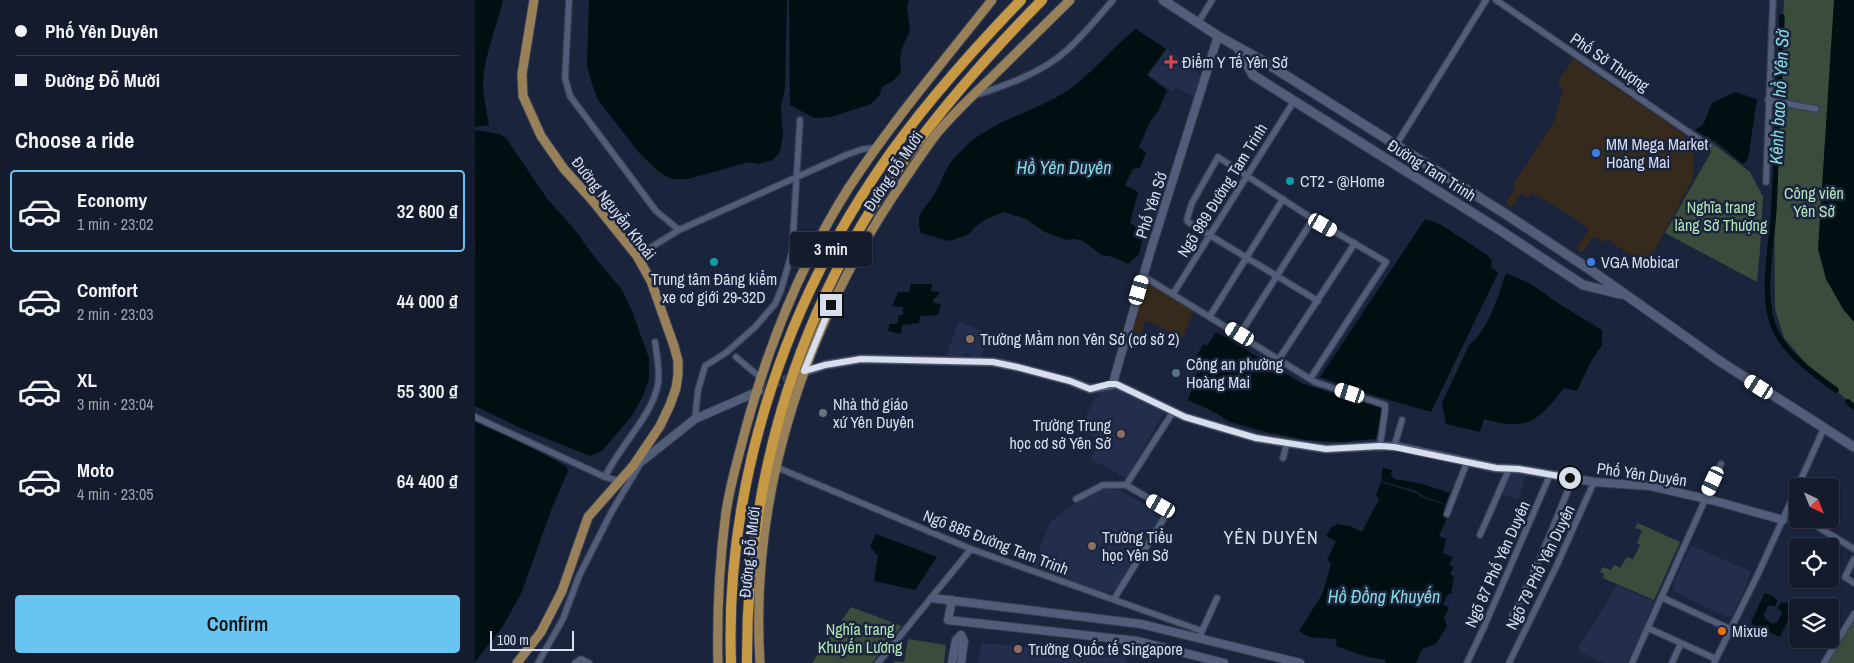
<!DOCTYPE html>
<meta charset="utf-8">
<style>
:root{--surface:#141b2d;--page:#1d2435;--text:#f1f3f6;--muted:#9da1aa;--line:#333949;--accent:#68c4f0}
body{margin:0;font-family:"Archivo Narrow",sans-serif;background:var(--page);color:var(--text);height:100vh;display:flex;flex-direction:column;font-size:19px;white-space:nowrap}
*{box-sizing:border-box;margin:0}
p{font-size:16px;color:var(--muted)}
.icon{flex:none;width:28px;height:28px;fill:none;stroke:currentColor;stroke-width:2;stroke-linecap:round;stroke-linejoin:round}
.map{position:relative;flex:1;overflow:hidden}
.sheet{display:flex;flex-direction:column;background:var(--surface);width:475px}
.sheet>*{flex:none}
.banner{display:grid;align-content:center;height:110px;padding:0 15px;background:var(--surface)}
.needle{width:32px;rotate:137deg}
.fabs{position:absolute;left:1314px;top:478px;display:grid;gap:10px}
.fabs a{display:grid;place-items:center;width:50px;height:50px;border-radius:5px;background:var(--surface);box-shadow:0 1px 4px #0004,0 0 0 1px var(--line);font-size:25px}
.scale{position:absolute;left:15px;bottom:12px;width:84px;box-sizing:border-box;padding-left:5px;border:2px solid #d7deee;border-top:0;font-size:14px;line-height:18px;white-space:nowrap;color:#d7deee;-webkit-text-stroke:4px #1a243c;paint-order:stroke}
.end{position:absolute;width:22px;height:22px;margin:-11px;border:6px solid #d7deee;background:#111;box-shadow:0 0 0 2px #111}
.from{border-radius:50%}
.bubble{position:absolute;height:35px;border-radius:5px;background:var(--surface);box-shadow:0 1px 4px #0004,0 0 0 1px var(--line);font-size:16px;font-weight:600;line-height:35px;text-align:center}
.car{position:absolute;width:15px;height:30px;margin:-15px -8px;border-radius:6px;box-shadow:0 0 4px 1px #0007;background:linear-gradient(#fff 24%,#345 0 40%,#fff 0 76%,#345 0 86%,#fff 0)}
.banner b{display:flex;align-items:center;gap:18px;height:48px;font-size:19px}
.banner b+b{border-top:1px solid var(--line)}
.banner i{width:12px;height:12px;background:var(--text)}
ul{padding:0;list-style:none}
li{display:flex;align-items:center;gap:15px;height:82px;margin:0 10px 8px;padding:0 5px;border:2px solid transparent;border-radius:5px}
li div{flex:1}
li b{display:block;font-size:19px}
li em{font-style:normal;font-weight:600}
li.active{border-color:var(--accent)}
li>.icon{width:45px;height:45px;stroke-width:1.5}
h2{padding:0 15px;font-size:22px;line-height:60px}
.cta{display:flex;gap:10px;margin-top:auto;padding:10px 15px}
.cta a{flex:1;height:58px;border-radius:5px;background:var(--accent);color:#111;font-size:20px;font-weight:600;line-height:58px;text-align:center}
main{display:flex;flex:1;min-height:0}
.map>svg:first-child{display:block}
.commercial{fill:#352a1b}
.built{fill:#222e4b}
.green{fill:#3a4c3c}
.water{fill:#001012}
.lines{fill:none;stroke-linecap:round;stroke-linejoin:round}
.canal{stroke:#001012;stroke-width:5.5}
.tertiary-tunnel{stroke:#364057;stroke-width:8;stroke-dasharray:8 4;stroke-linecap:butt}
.minor-casing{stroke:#373e53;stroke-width:8}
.tertiary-casing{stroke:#373e53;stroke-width:10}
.secondary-casing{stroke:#373e53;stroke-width:11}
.primary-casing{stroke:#373e53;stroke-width:11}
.motorway-casing{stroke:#373e53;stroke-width:12}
.minor{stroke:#525e79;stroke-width:5.5}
.tertiary{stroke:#525e79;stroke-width:8}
.secondary{stroke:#525e79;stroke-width:9}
.primary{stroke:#988159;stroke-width:9}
.motorway{stroke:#c79944;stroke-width:10}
.route{stroke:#d7deee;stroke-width:6}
.health-dot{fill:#e0444e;stroke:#1a243c;stroke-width:2}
.shop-dot{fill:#3f7fe0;stroke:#1a243c;stroke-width:2}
.culture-dot{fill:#0f9aa8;stroke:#1a243c;stroke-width:2}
.education-dot{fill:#8d6e63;stroke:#1a243c;stroke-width:2}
.service-dot{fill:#5c6f8a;stroke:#1a243c;stroke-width:2}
.worship-dot{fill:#6b7280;stroke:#1a243c;stroke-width:2}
.food-dot{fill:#e8710a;stroke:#1a243c;stroke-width:2}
.labels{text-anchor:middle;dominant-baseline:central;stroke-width:5;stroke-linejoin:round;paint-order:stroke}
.poi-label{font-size:16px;fill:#d7deee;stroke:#1a243c;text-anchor:start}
.street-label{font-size:16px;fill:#d7deee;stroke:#1a243c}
.park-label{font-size:16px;fill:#b3e4b7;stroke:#1a243c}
.water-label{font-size:18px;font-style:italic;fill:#87d9dd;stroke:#1a243c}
.neighbourhood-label{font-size:18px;letter-spacing:1px;fill:#d7deee;stroke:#1a243c}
</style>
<main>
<section class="sheet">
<div class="banner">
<b><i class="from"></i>Phố Yên Duyên</b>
<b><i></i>Đường Đỗ Mười</b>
</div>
<h2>Choose a ride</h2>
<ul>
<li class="active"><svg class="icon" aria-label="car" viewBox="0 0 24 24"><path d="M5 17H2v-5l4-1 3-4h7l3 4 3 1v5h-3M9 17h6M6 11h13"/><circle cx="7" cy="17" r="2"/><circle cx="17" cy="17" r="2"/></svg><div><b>Economy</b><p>1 min · 23:02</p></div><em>32 600 ₫</em></li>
<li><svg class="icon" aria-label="car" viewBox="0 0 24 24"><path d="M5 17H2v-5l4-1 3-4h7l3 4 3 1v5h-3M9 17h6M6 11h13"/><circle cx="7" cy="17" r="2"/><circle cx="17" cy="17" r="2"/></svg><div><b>Comfort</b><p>2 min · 23:03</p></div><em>44 000 ₫</em></li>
<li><svg class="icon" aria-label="car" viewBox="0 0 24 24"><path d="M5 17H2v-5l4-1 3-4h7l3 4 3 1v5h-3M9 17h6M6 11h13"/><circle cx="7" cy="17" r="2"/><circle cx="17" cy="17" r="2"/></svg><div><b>XL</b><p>3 min · 23:04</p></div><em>55 300 ₫</em></li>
<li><svg class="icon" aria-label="car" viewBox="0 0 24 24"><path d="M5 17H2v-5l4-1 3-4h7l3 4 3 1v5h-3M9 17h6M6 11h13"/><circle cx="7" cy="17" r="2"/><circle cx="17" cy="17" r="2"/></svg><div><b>Moto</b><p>4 min · 23:05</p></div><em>64 400 ₫</em></li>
</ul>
<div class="cta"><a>Confirm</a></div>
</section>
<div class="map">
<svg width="1379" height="663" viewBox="0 0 1379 663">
<rect width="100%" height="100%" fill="#1a243c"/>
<path class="commercial" d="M1098 59 1199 127 1208 134 1218 152V179L1171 266 1132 239 1129 243 1119 236 1107 253 1101 248 1114 229 1082 207 1056 193 1053 198 1046 193 1037 207 1031 203 1040 187 1038 185 1079 122 1088 89 1082 83Z
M669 281 719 310 708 338 670 320 662 346 651 342Z"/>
<path class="built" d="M692 49 726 75 719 97 701 87 697 91 673 75Z
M484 321 515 334 505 360H496L497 356 490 353 486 361 470 360Z
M632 387 644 388 689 413 651 478 615 459 625 441 604 427 627 389Z
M1035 471 1052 473 1043 500 1027 494Z
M632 487 640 488 685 512 686 518 640 590 628 594 556 571 575 522 602 502Z
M1218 546 1275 571 1276 574 1258 615 1252 617 1200 592 1198 586 1214 548Z
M1142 585 1178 601 1179 603 1152 663H1129L1105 652 1104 647Z
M507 643 652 655V663H503Z"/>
<path class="green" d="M1309 0H1379V405L1342 376 1309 338 1300 309 1299 199Z
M1236 142 1275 172 1288 197 1285 250 1282 282 1190 233 1236 152 1232 148Z
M1163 523 1205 542 1179 600 1128 578 1129 574 1125 572 1128 567 1136 570 1139 565 1145 568 1152 557 1158 559 1165 545 1162 543 1167 530 1160 528Z
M376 607 427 626 397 663H337Z
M1379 618V663H1351Z
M433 639 471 645 469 663H419V661L429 662Z"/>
<path class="water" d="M0 0H28C22 26 9 56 8 83 8 97 12 111 14 125L0 127Z
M114 0H312L310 88 306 108 308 134 305 152 298 160 283 164 274 162 213 179H197L184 172 165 154 123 100 117 84 112 66Z
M314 0H434L432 8 435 31 427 48 425 59 426 73 418 81 407 87 404 96 396 104 356 117 339 118 315 105Z
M1359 0H1379V322L1368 309 1351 279 1343 249Z
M661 29 691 49 672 75 692 90 683 112 676 120 664 147 671 152 665 168 658 169 650 185 663 192 655 223 669 232 664 254 653 264 638 257 627 255 608 241 600 239 591 240 570 232 551 219 529 212 511 219 500 227 493 235 474 241 446 233C439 212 451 209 460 193 466 183 469 172 476 162 479 157 485 153 489 148 519 119 558 113 592 91 618 73 636 48 661 29Z
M1260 92 1282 99 1273 159 1268 164 1241 142 1220 130 1228 125 1237 103Z
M0 130 25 134 31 138 73 200 101 231 115 251 147 290 157 311 174 358V378L168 396 156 417 127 451 115 456 43 427 0 406Z
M950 219 965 224 1012 255 1017 261 1016 267 1023 273 956 412 883 391 845 377Z
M1031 273 1054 283 1089 307 1127 330V345L1115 363 1102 391 1089 388C1063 421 1053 432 1009 419L1005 432 971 424 967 403 994 345C1013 331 1024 294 1031 273Z
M436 284H457L456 291 464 292V294L458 300 459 303 466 304 463 315 445 316 444 323 427 325 426 334 413 331 415 324H422L424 315H428V307L417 306 423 292H434Z
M741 332 828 384 907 408 901 439 863 442 831 440 791 432 755 422 737 411 713 400 724 367 718 364 728 344 732 346Z
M0 422 38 438 91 466 93 471 77 508 46 594 28 626 0 662Z
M908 468 917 470 916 475 919 479 944 483 975 493 970 504 948 496 941 491 906 481Z
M906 482 941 493 947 497 970 505 969 511 973 516 964 536 971 539 968 553 978 557 974 565 979 567 975 574 979 576 976 594H973L968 605 974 607 969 618 972 626 961 644 947 649 941 663H910V660L889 656 861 646 862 639 834 637 824 631 848 593 856 563 852 560 861 541 851 536 857 526 859 527 861 524 875 526 887 532 904 499 901 495Z
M401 534 462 557 440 590 399 581 403 556 395 547Z
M1290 593 1300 597 1299 598 1303 600 1300 607 1296 605 1293 606 1288 616 1290 617V619L1299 624 1300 622 1302 623 1307 613 1306 610 1302 609 1306 602 1309 603 1310 602 1319 607 1305 637 1278 625 1276 622Z"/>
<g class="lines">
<path class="canal" d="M1307 17C1304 81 1302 144 1299 208 1297 244 1286 292 1298 325 1309 354 1338 373 1361 390
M1373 402 1379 407"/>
<path class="tertiary-tunnel" d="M286 390 320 375"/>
<defs>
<path id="minor" d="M94 0 90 78 95 96 181 211 204 230
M1021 0 1234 146
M723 23 737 0
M501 95C532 85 566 73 591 51 608 36 623 17 638 0
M1293 100 1341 109
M921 145 1011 0
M1291 182 1298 0
M162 256 204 230 371 155 388 149 401 148
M668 276 840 382 910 405V411L905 446
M698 294 819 101
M735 316 808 199
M765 334 838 219
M261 357 286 378
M804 359 880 243
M835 379 911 262 838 219 743 157 717 203 712 219 713 222 843 301
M0 417 130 477 144 481
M220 419 223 390 230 366 252 352 280 327 300 304 306 290 317 252 325 120
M919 447 927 420
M808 458 812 443
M301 467 496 549 727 631 725 638
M130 477C144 446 177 417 183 384 185 370 182 355 180 342
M651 485 698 412
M1323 486 1349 428
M601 499 628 485H651L694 510 639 599
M1313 508 1322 514
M972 514 992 462
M1330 519 1379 549
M1005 535 1034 469
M1379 559 1370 577 1379 583
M1186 597 1255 629
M1037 617 1066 556 1098 478
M1173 628 1241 659
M727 631 742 598
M63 663 88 619 104 576 137 511 167 461
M100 663 106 659 114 663
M403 663 496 549
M992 663 1009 627 1075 475
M1034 663 1081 567 1119 482
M1157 663 1246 464
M1197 663 1206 643
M1239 663 1284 572 1322 488
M1349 663 1379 614"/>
<path id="tertiary" d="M326 373 350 365 386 359 518 362 542 367 595 381 615 389 641 384 710 417 781 438 851 449 905 446 924 447 1021 468 1044 469 1119 482 1175 486 1240 501 1308 520
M638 383 674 256 743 36
M158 466 167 461 220 419 284 391
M457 598 666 624 825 663
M477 600 473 620 662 641 749 663
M486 635 489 641 486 663
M477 663 481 640 486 635"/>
<path id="secondary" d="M688 0 743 36 788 61 1029 213 1117 271 1246 362 1379 447
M763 48 778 75 819 101 1020 227 1108 285 1145 294"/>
<path id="primary" d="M42 663 66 632 87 591 113 517 158 466 185 426 195 405 201 388 203 374V361L199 346 176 281 162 256 117 200 89 169 66 136 48 96 47 74 59 0
M243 663C242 615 244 567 250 520 253 491 262 463 269 435 292 349 325 265 373 189 416 123 468 62 517 0
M285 663C274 489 333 317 432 176 442 161 452 146 463 132 480 112 500 93 519 75 544 50 570 25 595 0"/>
<path id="motorway" d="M256 663C250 491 305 316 401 174 443 111 494 54 546 0
M272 663C271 490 317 325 414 182 459 116 512 56 567 0"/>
</defs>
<use href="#minor" class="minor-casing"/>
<use href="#tertiary" class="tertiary-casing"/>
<use href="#secondary" class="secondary-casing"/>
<use href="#primary" class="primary-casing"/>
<use href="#motorway" class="motorway-casing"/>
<use href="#minor" class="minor"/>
<use href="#tertiary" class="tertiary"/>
<use href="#secondary" class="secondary"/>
<use href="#primary" class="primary"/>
<use href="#motorway" class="motorway"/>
</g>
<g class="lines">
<path class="route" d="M356 305 329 371 350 365 386 359 518 362 542 367 595 381 615 389 634 384H641L710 417 781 438 851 449 905 446 919 447 1021 468 1044 469 1095 478"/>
</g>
<path class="health-dot" d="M693.5 54.5h5v5h5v5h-5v5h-5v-5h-5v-5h5z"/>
<g class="shop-dot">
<circle cx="1121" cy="153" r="5"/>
<circle cx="1116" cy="262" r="5"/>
</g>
<g class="culture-dot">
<circle cx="815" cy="181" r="5"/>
<circle cx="239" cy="262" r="5"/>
</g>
<g class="education-dot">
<circle cx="495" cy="339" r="5"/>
<circle cx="646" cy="434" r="5"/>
<circle cx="617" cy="546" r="5"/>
<circle cx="543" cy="649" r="5"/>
</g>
<circle class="service-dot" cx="701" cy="373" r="5"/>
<circle class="worship-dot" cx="348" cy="413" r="5"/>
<circle class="food-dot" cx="1247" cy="631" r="5"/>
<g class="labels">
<g class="poi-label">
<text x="707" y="62">Điểm Y Tế Yên Sở</text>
<text x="1131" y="144">MM Mega Market<tspan x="1131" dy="18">Hoàng Mai</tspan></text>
<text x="825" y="181">CT2 - @Home</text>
<text x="1126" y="262">VGA Mobicar</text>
<text x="239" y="279" text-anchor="middle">Trung tâm Đăng kiểm<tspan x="239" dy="18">xe cơ giới 29-32D</tspan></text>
<text x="505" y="339">Trường Mầm non Yên Sở (cơ sở 2)</text>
<text x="711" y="364">Công an phường<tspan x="711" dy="18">Hoàng Mai</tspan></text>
<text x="358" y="404">Nhà thờ giáo<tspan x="358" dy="18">xứ Yên Duyên</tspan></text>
<text x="636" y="425" text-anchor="end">Trường Trung<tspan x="636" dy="18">học cơ sở Yên Sở</tspan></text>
<text x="627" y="537">Trường Tiểu<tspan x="627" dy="18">học Yên Sở</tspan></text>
<text x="1257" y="631">Mixue</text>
<text x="553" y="649">Trường Quốc tế Singapore</text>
</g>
<g class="street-label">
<text transform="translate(1135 62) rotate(34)">Phố Sở Thượng</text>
<text transform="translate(957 170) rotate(32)">Đường Tam Trinh</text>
<text transform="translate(418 171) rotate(-56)">Đường Đỗ Mười</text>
<text transform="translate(747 190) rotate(-58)">Ngõ 989 Đường Tam Trinh</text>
<text transform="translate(676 205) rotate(-72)">Phố Yên Sở</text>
<text transform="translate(139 208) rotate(52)">Đường Nguyễn Khoái</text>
<text transform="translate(1167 474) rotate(8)">Phố Yên Duyên</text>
<text transform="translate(521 542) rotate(21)">Ngõ 885 Đường Tam Trinh</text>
<text transform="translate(274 552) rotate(-84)">Đường Đỗ Mười</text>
<text transform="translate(1022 564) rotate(-66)">Ngõ 87 Phố Yên Duyên</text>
<text transform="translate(1065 567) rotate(-64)">Ngõ 79 Phố Yên Duyên</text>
</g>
<g class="park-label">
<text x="1339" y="193">Công viên<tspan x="1339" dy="18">Yên Sở</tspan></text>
<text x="1246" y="207">Nghĩa trang<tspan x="1246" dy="18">làng Sở Thượng</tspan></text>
<text x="385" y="629">Nghĩa trang<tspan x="385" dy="18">Khuyến Lương</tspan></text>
</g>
<g class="water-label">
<text transform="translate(1304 97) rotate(-87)">Kênh bao hồ Yên Sở</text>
<text x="589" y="167">Hồ Yên Duyên</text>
<text x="909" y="596">Hồ Đồng Khuyến</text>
</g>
<g class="neighbourhood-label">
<text x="796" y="537">YÊN DUYÊN</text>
</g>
</g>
</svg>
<div class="fabs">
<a><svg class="needle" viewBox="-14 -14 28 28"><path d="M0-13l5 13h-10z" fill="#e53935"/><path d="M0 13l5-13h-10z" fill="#9da1aa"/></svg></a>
<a><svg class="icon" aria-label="locate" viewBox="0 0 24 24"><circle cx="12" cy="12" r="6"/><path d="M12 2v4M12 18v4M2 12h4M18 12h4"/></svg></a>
<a><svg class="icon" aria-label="layers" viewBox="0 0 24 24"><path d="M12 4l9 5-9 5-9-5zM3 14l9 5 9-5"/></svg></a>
</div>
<div class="scale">100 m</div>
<i class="end from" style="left:1095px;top:478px"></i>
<i class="end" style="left:356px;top:305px"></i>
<div class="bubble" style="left:315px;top:232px;width:82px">3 min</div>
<i class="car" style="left:848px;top:225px;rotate:120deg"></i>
<i class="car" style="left:664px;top:290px;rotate:16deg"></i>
<i class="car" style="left:765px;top:334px;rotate:301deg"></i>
<i class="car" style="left:1284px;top:387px;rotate:303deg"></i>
<i class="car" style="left:875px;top:393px;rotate:288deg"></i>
<i class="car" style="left:1238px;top:481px;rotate:205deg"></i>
<i class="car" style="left:686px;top:506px;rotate:300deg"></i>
</div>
</main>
